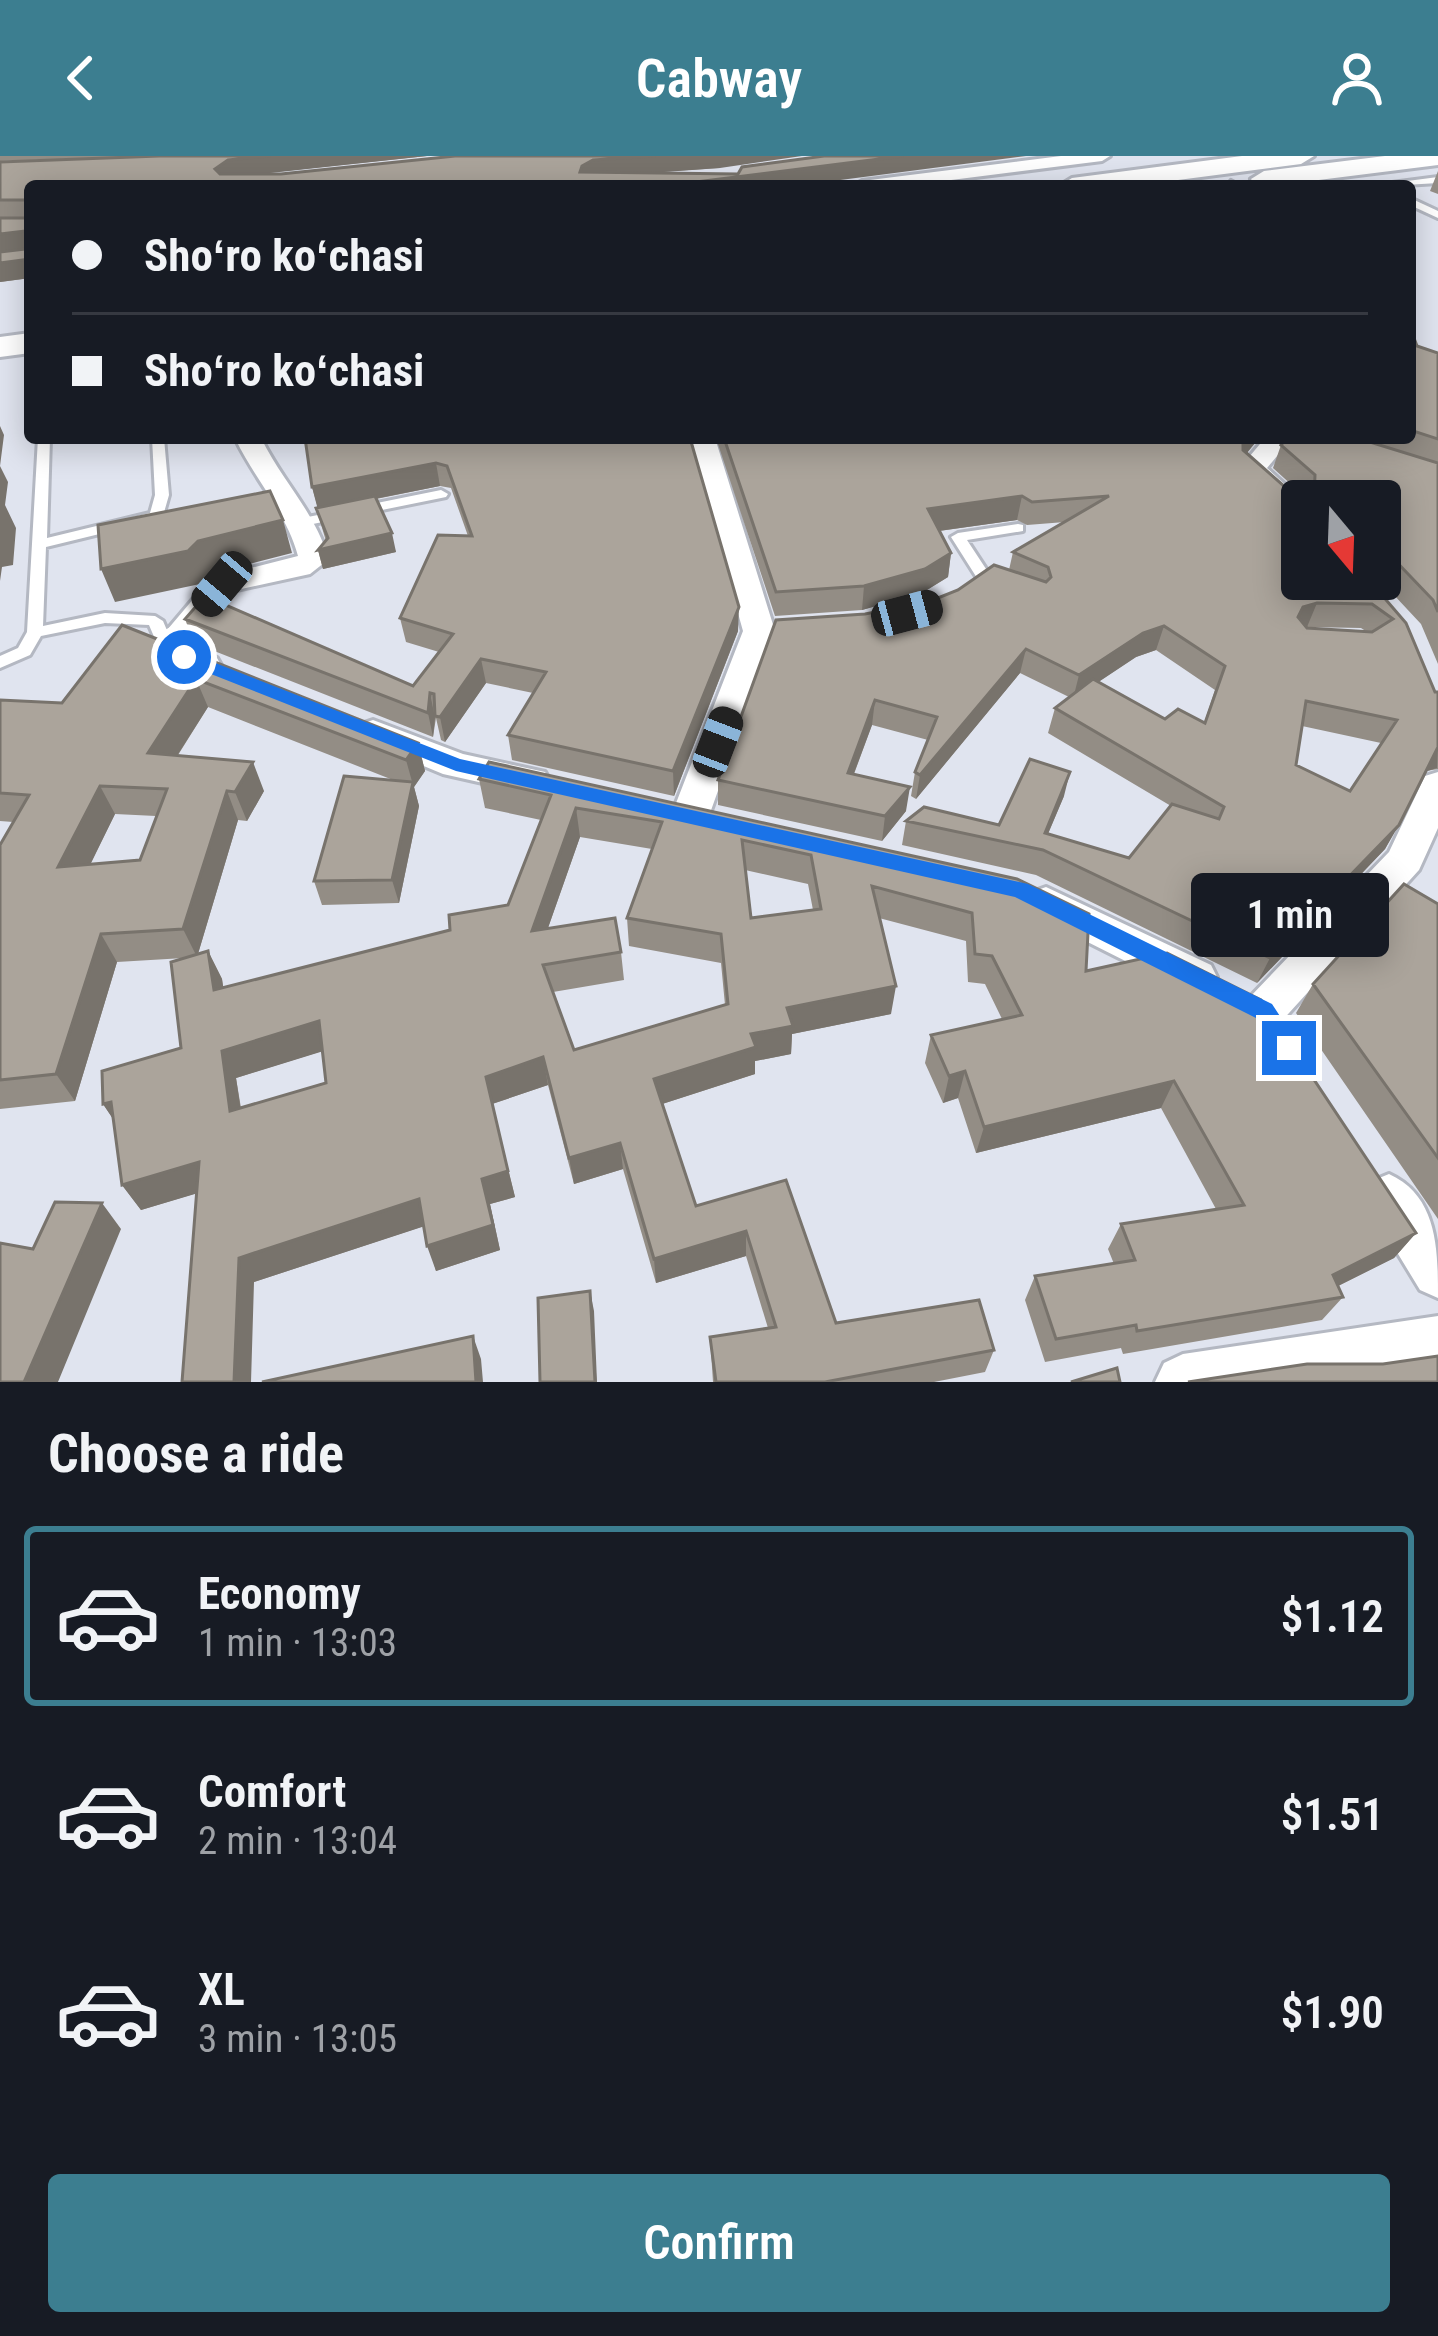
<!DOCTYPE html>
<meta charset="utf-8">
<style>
:root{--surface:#171b24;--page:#242831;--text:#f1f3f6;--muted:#9ea1a6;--line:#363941;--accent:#3c7e90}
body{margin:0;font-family:"Roboto Condensed",sans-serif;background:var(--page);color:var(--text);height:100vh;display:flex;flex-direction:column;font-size:45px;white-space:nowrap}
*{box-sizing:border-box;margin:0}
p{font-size:39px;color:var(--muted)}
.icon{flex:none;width:66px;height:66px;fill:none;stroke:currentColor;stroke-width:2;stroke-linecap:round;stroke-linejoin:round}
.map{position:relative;height:1226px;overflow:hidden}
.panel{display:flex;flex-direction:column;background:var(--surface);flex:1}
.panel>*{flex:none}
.top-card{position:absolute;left:24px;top:24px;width:1392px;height:264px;border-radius:12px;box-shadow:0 6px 30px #0003;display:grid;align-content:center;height:264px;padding:0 48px;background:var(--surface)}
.needle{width:78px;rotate:161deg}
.fabs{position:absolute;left:1281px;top:324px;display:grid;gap:24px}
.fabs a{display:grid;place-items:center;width:120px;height:120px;border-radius:12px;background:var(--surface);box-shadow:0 6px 30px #0003;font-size:60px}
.end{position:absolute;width:54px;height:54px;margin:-27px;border:15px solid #1a73e8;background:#fff;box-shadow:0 0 0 6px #fff}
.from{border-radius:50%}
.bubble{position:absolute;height:84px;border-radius:12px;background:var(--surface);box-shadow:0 6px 30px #0003;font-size:39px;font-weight:600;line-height:84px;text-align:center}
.car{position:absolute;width:36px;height:72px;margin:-36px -18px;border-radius:15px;box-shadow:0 0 9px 3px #0007;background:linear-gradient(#222 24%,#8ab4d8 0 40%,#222 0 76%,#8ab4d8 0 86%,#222 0)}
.top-card b{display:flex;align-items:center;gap:42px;height:114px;font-size:45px}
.top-card b+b{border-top:3px solid var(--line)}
.top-card i{width:30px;height:30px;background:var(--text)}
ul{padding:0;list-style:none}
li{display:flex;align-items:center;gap:36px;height:180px;margin:0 24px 18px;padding:0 24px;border:6px solid transparent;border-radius:12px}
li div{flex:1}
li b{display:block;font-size:45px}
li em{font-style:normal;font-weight:600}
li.selected{border-color:var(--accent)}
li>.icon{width:108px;height:108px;stroke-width:1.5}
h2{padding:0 48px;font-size:54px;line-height:144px}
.action{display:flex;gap:24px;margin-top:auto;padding:24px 48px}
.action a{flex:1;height:138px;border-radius:12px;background:var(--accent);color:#fff;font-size:48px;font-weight:600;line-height:138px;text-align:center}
header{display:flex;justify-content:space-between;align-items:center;height:156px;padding:0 48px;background:var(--accent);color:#fff;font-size:54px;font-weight:600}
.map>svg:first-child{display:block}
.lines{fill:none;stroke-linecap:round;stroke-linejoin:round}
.lane-casing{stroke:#b4b8c2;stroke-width:6}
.street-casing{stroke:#b4b8c2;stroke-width:6}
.primary-casing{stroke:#b4b8c2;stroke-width:6}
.lane{fill:#fff;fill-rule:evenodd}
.street{fill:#fff;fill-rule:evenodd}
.primary{fill:#fff;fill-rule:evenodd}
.wall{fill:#938d85;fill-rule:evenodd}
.shaded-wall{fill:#78736c}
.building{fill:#aba49b;stroke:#78736c;stroke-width:3;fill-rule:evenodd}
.route{fill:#1a73e8}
</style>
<header><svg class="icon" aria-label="back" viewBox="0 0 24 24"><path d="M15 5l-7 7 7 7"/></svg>Cabway<svg class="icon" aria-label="person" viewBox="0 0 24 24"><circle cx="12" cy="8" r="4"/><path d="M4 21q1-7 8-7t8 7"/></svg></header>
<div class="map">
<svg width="1438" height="1226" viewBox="0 0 1438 1226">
<rect width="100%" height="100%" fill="#e0e4ef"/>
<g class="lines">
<defs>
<path id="lane" d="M1438 21V27L1388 30 1392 27Z
M1231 25 1240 30H1228Z
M1410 42 1438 55V62L1410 49Z
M38 282H50L47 382 150 357 155 339 152 282H164L169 339 163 360 161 363 46 391 43 470 105 457 155 460 163 465 175 493 173 497H161L149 469 105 467 41 480 30 499 0 512V500L18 492 27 476Z
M441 334 448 338 446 341 303 370 296 366 303 362Z
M1018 368 1023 369V375L967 384 988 416 1007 426 999 431 977 422 951 381 958 377Z"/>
<path id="street" d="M1061 0H1110L1102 5 904 30H853L862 25Z
M235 282H261C284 328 313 353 329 403L310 418 232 435 187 490 217 502 221 509 217 516H193L156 500 151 493 211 422 298 400C286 356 255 324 235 282Z
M689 282H715L775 475 709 660 703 670 690 674 677 670 671 660 743 475Z
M1265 282H1292L1267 312 1303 345 1302 367 1292 365 1239 313Z
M373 564 463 598 545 616 550 625 545 634 532 638 443 618 361 584 356 576 361 568Z
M1438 616V672L1419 714 1279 868 1264 873 1249 868 1242 855 1249 842 1389 696 1425 620Z
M1046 731 1211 809 1217 821 1211 833 1196 838 1181 833 1032 758 1026 747 1032 736Z
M1389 1018C1438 1040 1438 1094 1438 1142L1420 1134 1364 1042 1372 1025Z
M1438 1160V1214L1360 1226H1155L1164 1207 1183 1198Z"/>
<path id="primary" d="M1242 0H1314L1301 8 1132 30H1059L1072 22Z
M1385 0H1438V9L1271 30 1255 29 1251 23 1264 15Z
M30 177V197L0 201V181Z"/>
</defs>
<use href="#lane" class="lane-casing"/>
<use href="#street" class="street-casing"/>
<use href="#primary" class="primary-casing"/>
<use href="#lane" class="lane"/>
<use href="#street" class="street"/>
<use href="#primary" class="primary"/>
</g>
<path class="wall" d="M0 0H151L0 5Z
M159 0H427L256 18 720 12 642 17 794 30H30V122L0 126 26 62 0 61V6Z
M1438 15V38L1430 35Z
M1410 180 1417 190 1438 197V508L1421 468 1379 423 1380 345H1306V342L1273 312 1281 289 1358 282H1410Z
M305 282H690L738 475 674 640 512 604 508 579 533 537 486 527 445 586 441 584 436 562 433 581 194 487 185 463 413 530 439 496 406 486 400 462 468 380 451 332 440 330 376 343 396 396 323 413 318 394 326 385 316 352H318L312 331Z
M716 282H1259L1247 297 1368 423 1435 536 1438 537V613L1426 615 1385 693 1257 827 1036 719 902 689 906 665 999 669 1064 640 1048 678 1129 702 1171 650 1048 577 1055 552 1069 541 1020 517 916 643 911 640 915 616 928 584 872 569 854 618 906 655 882 685 718 649V624L865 458 928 446 1009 414 1013 396 1065 366 1027 369 1017 364 939 375 951 397 948 421 922 437 862 454 775 460ZM1306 471 1361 472 1367 476 1307 472ZM1156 494 1215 534 1204 567 1165 563 1098 526 1136 501ZM1302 570 1381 587 1350 635 1296 609Z
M122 469 418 587 425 615 414 631 419 650 399 747 322 749 314 725 393 624 208 551 178 599 264 635 247 665 238 664 198 798 208 795 222 823 223 832 450 774 508 749 541 664 485 652 479 623 1017 723 1086 815 1416 1077 1394 1102 1338 1130 1343 1141 1322 1164 1123 1198 1121 1192 1045 1206 1025 1144 1035 1120 1114 1108 1108 1093 1121 1068 1216 1053 1161 952 976 997 958 942 943 947 925 907 931 879 1002 863 985 828 968 826 966 785 879 762 891 858 792 878 791 898 755 905V918L662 948 696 1050 786 1024 836 1167 994 1194 985 1216 934 1226H713L710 1181 768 1172 746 1100 656 1127 623 1013 574 1028 548 929 492 948 515 1041 490 1048 500 1094 436 1115 424 1070 254 1126 197 1037 141 1054 122 1029 114 964 103 948 181 892 184 802 117 806 75 945 0 953V689L13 666 0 665V544L62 547ZM115 658 156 660 140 704 90 708ZM580 681 652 693 627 762 629 790 721 807 725 849 574 894 553 836 624 824 621 796 548 772ZM745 714 808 728 813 754 751 762ZM322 895 326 927 241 952 236 922Z
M1438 748V1063L1296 857 1313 828Z"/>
<path class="shaded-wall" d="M270 0H427L233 21 220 29 215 13 228 4Z
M655 0H802L720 12 594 21 580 16 582 10 593 4Z
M903 0H1026L794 30H664Z
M26 75 30 93 0 97V78Z
M30 103V122L0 126V107Z
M0 270 4 279 0 310 8 326 5 349 16 372 13 409 2 411 0 425Z
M1248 282H1259L1236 310 1243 288Z
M436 307 440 330 318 354 312 331Z
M1022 340 1017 364 924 377 928 353Z
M283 364 292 397 210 418 200 428 115 446 101 413 198 385Z
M392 377 396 396 323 413 318 394Z
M951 397 948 421 922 437 862 454 864 430Z
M1317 447 1307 471 1293 475 1298 461 1303 451Z
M739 451 738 475 674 640 673 615Z
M1164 470 1156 494 1136 501 1073 543 1079 519 1143 477Z
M1026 493 1020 517 916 643 920 619Z
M481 503 486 527 445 586 440 561Z
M196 523 208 551 161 625 148 597Z
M430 537 435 562 433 581 428 557Z
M875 544 872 569 845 641 848 617Z
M418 587 425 615 414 631 419 650 399 747 392 724 413 629 406 604Z
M1438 591 1437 612 1424 616Z
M253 606 264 635 247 665 235 636Z
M1070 616 1064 640 1041 694 1045 677Z
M100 630 115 658 75 740 58 711Z
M910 631 906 655 882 685 885 660Z
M227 635 238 664 197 801 183 773Z
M576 652 580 681 537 803 532 775Z
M1399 669 1385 693 1257 827 1270 802Z
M101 778 117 806 75 945 56 918Z
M208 795 222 823 228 862 214 834Z
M896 830 891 858 792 878 791 898 755 905V918L656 950 654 923 751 878 787 852Z
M319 865 330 893 236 922 245 982 230 955 222 895Z
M543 901 548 929 492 948 515 1041 490 1048 500 1094 436 1115 427 1090 482 1023 486 921Z
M965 915 958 942 943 947 949 920Z
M1174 925 1161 952 976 997 984 971Z
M111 946 121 975 103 948Z
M620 987 623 1013 574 1028 569 1002Z
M199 1006 215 1032 141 1054 122 1029Z
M419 1043 428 1069 254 1126 251 1226H234L239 1102Z
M102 1047 121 1073 58 1226H24Z
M746 1075V1100L656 1127 654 1103Z
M1416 1077 1394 1102 1312 1143 1333 1119Z
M590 1135 594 1155 597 1226H595Z
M473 1180 481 1203 483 1226H476Z"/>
<path class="building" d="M159 0H270L228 4 215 13 220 18H281L455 0H655L593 4 582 10 580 16 738 18 742 11 824 0H903L664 30H30V103L0 107V96L26 93V75L0 78V62H26L27 44H0V6Z
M1410 180 1414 182 1417 190 1438 197V283L1410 274Z
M305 282H690L739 451 673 615 508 579 546 516 481 503 440 561 435 560 434 538 430 537 428 557 185 463 205 440 413 530 453 478 400 462 438 379 472 380 447 310 436 307 312 331Z
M724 282H1248L1243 288V294L1302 346V423H1368L1406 467 1435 536H1438V591L1399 669 1270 802 1043 694 906 665 924 651 999 669 1030 603 1070 616 1045 677 1129 702 1172 648 1219 663 1224 651 1055 552 1093 523 1165 563 1178 553 1205 567 1225 510 1164 470 1143 477 1079 519 1026 493 920 619 915 616 937 561 875 544 848 617 910 631 885 660 718 624 776 464 865 458 928 446 958 434 994 409 1046 426 1051 421 1048 411 1013 396 1109 340 1032 346 1022 340 928 353 951 397 925 413 864 430 776 436ZM1317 447 1372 448 1393 463 1372 476 1307 472 1298 461 1303 451ZM1306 545 1397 564 1350 635 1296 609Z
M1287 282H1357L1438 307V456L1433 444 1387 396H1380V345H1314L1315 319 1281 289Z
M270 335 283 364 198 385 188 395 101 413 98 369Z
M375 340 392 377 318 394 328 382 316 352Z
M122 469 418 587 406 604 196 523 148 597 253 606 235 636 227 635 183 773 101 778 56 918 0 924V689L29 639 0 637V544L62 547ZM100 630 167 633 140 704 58 711Z
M489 606 1017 723 1089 758 1086 815 1167 797 1261 844 1416 1077 1333 1119 1343 1141 1137 1175 1136 1169 1056 1183 1035 1120 1135 1104 1121 1068 1244 1049 1174 925 984 971 965 915 949 920 931 879 1022 859 992 800 975 798 972 757 872 730 896 830 787 852 793 870 751 878 756 891 654 923 696 1050 786 1024 836 1167 979 1144 994 1194 825 1226H716L710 1181 776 1171 746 1075 654 1103 620 987 569 1002 543 901 486 921 508 1015 482 1023 493 1069 427 1090 419 1043 239 1102 234 1226H182L199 1006 122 1029 111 946 103 948 102 915 181 892 171 806 208 795 214 834 450 774 449 759 508 749 551 639 479 623ZM576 652 662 666 627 762 721 778 728 848 574 894 543 809 621 796 615 762 532 775ZM742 684 811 699 821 753 751 762ZM319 865 326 927 230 955 222 895Z
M344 620 413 626 392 724 314 725Z
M1404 728 1438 748V1002L1313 828Z
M55 1046 102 1047 24 1226H0V1087L33 1093Z
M590 1135 595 1226H540L538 1142Z
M473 1180 476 1226H262Z
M1438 1200V1226H1188L1307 1208H1383Z
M1117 1212 1120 1226H1071Z"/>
<path class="route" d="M178 497H190L460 603 1028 728 1272 848 1301 892 1297 899H1280L1256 862 1015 741 456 615 178 505Z"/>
</svg>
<div class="fabs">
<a><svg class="needle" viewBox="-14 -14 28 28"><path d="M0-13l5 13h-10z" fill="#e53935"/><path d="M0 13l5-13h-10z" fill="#9ea1a6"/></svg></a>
</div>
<i class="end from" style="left:184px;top:501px"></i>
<i class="end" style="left:1289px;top:892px"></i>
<div class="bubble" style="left:1191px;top:717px;width:198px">1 min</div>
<i class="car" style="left:222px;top:428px;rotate:220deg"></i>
<i class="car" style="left:907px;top:457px;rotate:75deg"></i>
<i class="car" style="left:718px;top:586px;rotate:21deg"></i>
<div class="top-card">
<b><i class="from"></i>Shoʻro koʻchasi</b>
<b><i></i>Shoʻro koʻchasi</b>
</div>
</div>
<section class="panel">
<h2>Choose a ride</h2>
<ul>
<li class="selected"><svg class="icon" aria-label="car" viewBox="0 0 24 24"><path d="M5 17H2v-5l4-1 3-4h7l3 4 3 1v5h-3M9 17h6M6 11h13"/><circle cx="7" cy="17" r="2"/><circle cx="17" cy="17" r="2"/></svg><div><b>Economy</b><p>1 min · 13:03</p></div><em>$1.12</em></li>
<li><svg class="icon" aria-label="car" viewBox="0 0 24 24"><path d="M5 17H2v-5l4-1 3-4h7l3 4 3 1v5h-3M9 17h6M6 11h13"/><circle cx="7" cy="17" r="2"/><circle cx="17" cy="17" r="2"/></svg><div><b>Comfort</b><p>2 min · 13:04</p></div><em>$1.51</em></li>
<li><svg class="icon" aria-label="car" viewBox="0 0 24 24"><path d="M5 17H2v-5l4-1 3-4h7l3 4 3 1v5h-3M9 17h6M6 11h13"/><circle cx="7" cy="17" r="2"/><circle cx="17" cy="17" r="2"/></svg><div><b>XL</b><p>3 min · 13:05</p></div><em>$1.90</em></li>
</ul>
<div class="action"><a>Confirm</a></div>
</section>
